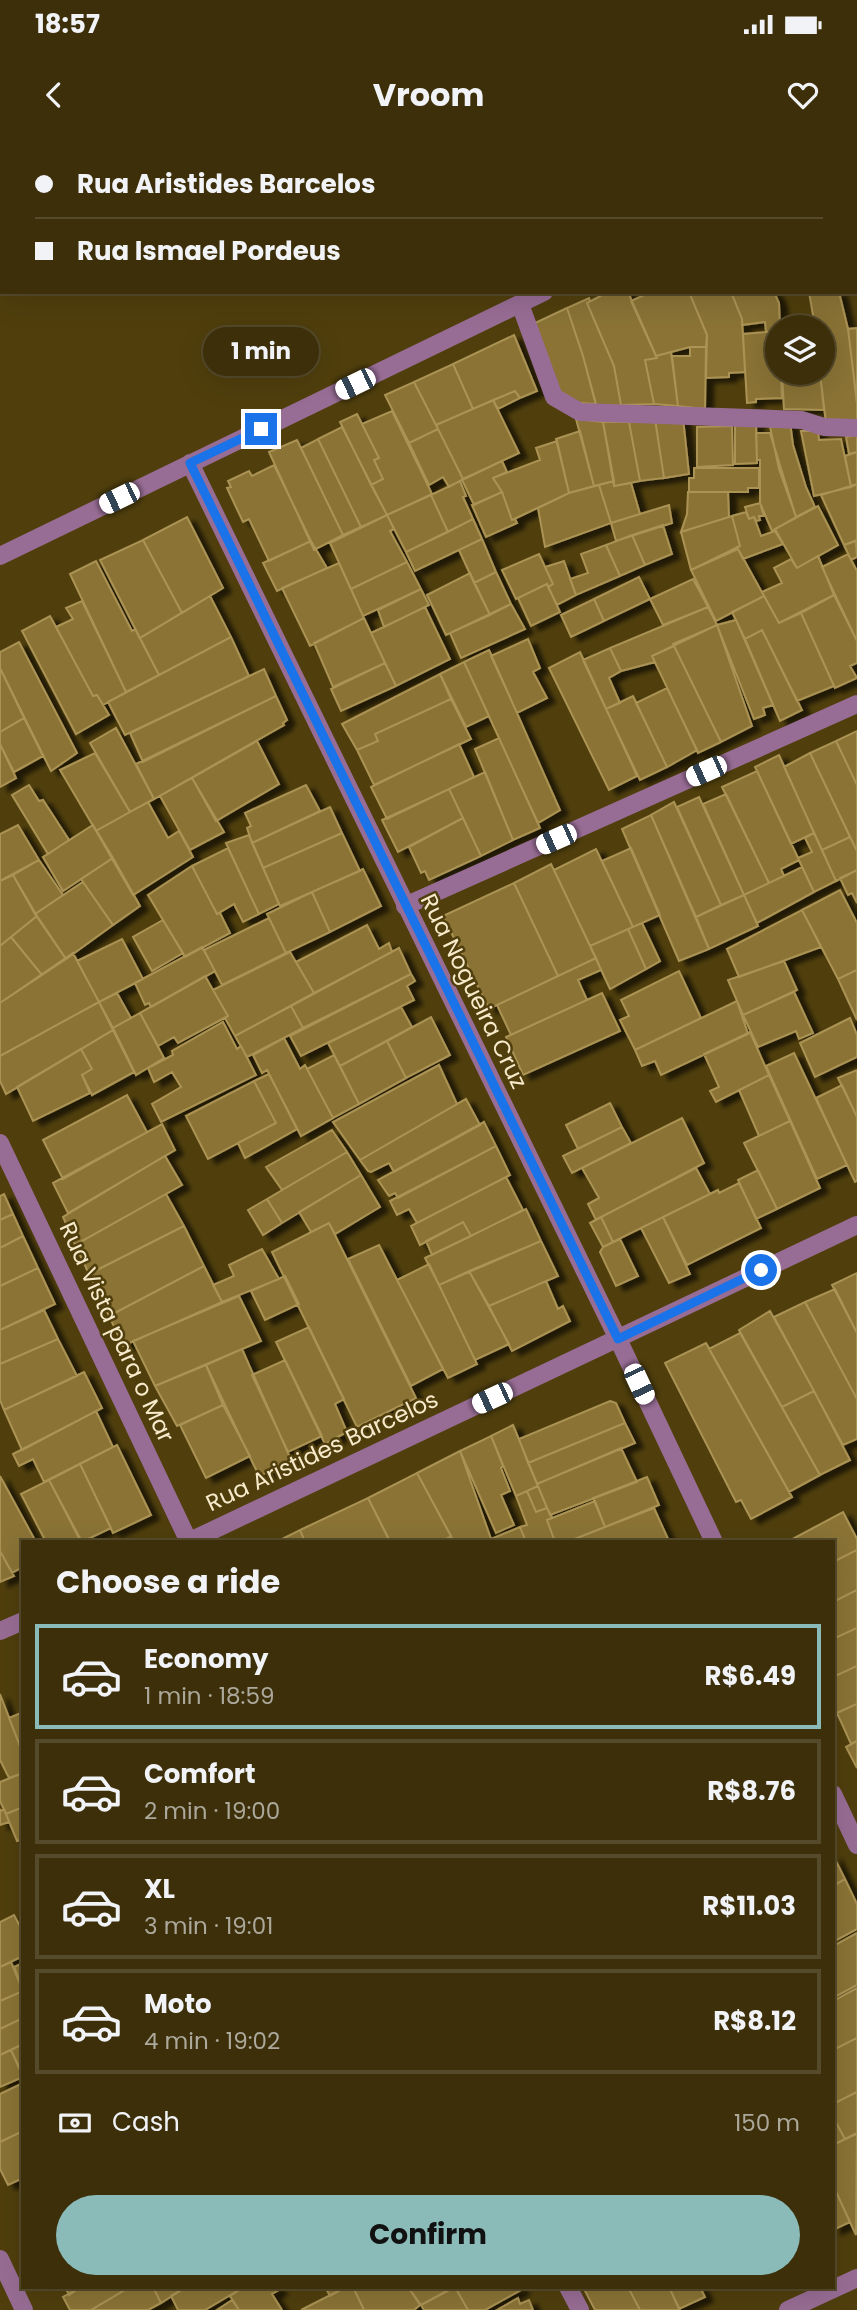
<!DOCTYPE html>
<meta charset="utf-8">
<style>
:root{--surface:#3c2f0a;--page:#433713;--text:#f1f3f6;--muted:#aca99c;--line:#554a2b;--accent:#8bbbb9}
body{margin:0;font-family:Poppins,sans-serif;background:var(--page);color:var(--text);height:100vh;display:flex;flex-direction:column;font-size:26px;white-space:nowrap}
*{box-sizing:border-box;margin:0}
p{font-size:23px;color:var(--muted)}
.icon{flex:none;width:38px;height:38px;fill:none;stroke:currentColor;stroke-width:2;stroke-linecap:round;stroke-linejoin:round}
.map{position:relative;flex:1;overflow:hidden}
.sheet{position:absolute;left:21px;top:1400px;width:814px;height:749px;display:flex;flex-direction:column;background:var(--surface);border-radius:0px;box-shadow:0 7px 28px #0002,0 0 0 2px var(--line)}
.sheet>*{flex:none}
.banner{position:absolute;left:0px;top:0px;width:858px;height:154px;box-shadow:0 7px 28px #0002,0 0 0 2px var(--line);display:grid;align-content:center;height:154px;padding:0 35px;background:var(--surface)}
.controls{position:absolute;left:765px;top:175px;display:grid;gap:14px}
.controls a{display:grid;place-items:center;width:70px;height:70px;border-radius:50%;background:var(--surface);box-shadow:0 7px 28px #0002,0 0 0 2px var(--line);font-size:35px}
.end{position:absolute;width:32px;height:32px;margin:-16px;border:9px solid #1a73e8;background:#fff;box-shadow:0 0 0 4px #fff}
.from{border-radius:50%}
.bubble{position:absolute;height:49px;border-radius:24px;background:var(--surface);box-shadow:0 7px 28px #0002,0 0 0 2px var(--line);font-size:23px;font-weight:700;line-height:49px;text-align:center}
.car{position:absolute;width:21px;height:42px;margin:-21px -10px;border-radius:9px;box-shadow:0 0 5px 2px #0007;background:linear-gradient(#fff 24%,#345 0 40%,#fff 0 76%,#345 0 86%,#fff 0)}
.banner b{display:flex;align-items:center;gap:24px;height:66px;font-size:26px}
.banner b+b{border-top:2px solid var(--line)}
.banner i{width:18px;height:18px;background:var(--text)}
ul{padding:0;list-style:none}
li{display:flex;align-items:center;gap:21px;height:105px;margin:0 14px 10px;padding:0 21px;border:4px solid var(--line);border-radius:0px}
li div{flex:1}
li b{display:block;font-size:26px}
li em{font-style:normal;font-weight:700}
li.current{border-color:var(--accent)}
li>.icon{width:63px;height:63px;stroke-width:1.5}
h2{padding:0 35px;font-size:32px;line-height:84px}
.pay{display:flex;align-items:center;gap:18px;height:77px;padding:0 35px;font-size:26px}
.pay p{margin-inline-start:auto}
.button{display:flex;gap:14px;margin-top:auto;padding:14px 35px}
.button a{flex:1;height:80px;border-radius:42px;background:var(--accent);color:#111;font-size:28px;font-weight:700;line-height:80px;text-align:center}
.status{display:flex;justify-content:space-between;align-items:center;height:49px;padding:0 35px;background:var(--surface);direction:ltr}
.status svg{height:19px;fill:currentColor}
header{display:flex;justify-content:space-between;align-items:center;height:91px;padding:0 35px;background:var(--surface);font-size:32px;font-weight:700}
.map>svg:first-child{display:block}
.building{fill:#8a7335;stroke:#ab9354;stroke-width:2;filter:url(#shadow)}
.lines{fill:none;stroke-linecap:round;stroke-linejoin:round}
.minor{stroke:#986d95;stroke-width:18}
.route{stroke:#1a73e8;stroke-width:9}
.labels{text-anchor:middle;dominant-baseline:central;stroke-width:5;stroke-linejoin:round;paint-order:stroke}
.street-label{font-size:23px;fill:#f8ebcc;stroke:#503f0d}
</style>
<div class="status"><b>18:57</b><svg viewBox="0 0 49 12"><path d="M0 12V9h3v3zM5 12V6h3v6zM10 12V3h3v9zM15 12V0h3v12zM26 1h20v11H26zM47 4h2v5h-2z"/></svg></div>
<header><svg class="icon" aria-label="back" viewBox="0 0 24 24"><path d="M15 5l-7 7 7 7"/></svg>Vroom<svg class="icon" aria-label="heart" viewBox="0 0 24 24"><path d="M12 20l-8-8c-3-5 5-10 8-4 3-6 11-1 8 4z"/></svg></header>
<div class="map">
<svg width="857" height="2170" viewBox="0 0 857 2170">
<defs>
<filter id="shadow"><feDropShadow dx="8" dy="4.5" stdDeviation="2" flood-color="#0009"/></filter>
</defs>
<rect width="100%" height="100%" fill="#503f0d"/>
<path class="building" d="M856 56 857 59 856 127Z
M608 152H628L657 218 645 220 654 264 621 265 614 226 587 163Z
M651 152H689L707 195 706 207H690L656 216 631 161Z
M689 152H731L742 179 745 232 729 233V237L706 238 707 195Z
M731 152H774L779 163 780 187H777V191L766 192 765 182 742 185V179Z
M809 152H839L848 189 857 264V283H826L820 233H822V187H815Z
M589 158 590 161 587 163 614 226 621 265 597 269 583 216 567 168Z
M567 168 583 216 596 264 563 262 535 183Z
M857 188V254H856L848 189Z
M777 191V233H781L782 258 756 259V262L747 263 743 194Z
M514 195 537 251 520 258 515 251 473 269 453 224Z
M690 207H706L705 269 678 266 672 216H690Z
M671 212 678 266 654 264 645 220 657 218 656 216Z
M453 224 473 269 436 285 414 242Z
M782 233H820L824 270 784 269Z
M414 242 438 289 409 303 385 255Z
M515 251 520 258 498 269 493 260Z
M493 260 519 313 463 339 436 285Z
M392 271 432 354 387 375 371 345 383 339 374 320 379 318 362 284Z
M357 274 379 318 374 320 383 339 371 345 340 282Z
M683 278 689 334 664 338 655 279Z
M576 279 603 282 614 341 594 346Z
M655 279 664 338 640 341 629 282Z
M603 282H629L640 341 614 346Z
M735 282H756L757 323 735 324Z
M769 282H790L793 305 806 347 815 367 796 377 779 329Z
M732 286 733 325 697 327V287Z
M342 287 387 375 361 387 318 299Z
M438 289 463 339 449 347 443 337 429 345 409 303Z
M580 291 594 346 569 353 556 299Z
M801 291H818L819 300 841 299 851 347 814 356Z
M756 293H770L796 377 772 391 760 363V320H757Z
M857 295V312L849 314 846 297Z
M318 299 361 387 343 395 301 308Z
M297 300 343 395 314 410 269 312Z
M557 301 569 353 512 380 502 352 493 338 540 320 536 308Z
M857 312V344L851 347 845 316Z
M502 321 507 332 493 338 502 352 474 365 462 340Z
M274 325 311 401 269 421 249 379 243 382 227 348 231 347 228 341 249 331 252 336Z
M694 328H759V348H748V352H689V338H694Z
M460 341 466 356 463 357 473 379 448 392 431 355Z
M614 341V346L631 343 640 374 611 383 599 345Z
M857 344V400L844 405 821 355Z
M599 345 611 383 545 407 538 368 569 353Z
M502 352 512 380 515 379 517 383 486 397 472 365Z
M688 352H728L729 377 681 392 687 374Z
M431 355 448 392 406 412 387 375Z
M760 363 764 376H759L760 380 756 381 754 377 749 379 745 367Z
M669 365 672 383 616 401 611 383Z
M818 366 838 405 797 428 775 389Z
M746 372 749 379 754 377 761 396 775 391 783 404 743 419 737 407 740 406 732 376Z
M387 375 394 389 390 391 407 422 351 449 330 403Z
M732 376 740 406 691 430 681 392Z
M187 377 223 448 182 473 143 400Z
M473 379 482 399 415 431 406 412Z
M663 385 672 414 645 425 632 395Z
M632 395 645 425 620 436 606 405Z
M482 399 496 432 474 443 459 410Z
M143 400 182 473 140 498 100 420Z
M311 401 327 428 277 451 263 423Z
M856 401 857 417 851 420 844 405Z
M606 405 620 436 576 455 570 439 588 433 581 414Z
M738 409 764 456 716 481 691 430Z
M539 414 553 444 548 447 547 444 516 459 502 430Z
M848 414 857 431V501L822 427Z
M818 416 834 455 779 483 762 452 782 443 774 428 791 419 797 428Z
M96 421 132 491 135 489 159 535 126 552 70 434Z
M564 421 576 455 557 465 548 447 553 444 545 427Z
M407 422 421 449 363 476 351 449Z
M339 423 364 478 310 506 282 448Z
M496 432 511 464 490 475 474 443Z
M470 433 490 475 446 495 427 455Z
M639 437 650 459 604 481 594 459Z
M693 439 708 467 663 485 650 459Z
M547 444 560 472 531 486 518 458Z
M421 449 429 465 384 487 378 470Z
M834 455 857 501V523L850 526 857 538 835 548 801 473Z
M210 456 231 497 159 535 140 498Z
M764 456 779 483 801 473 834 546 797 561 762 490 745 499 732 472Z
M594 459 604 481 571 497 561 475Z
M82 461 126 552 103 565 97 555 93 556 56 487 73 479 66 468Z
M511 464 525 489 461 518 450 493Z
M425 467 450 519 396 546 371 493Z
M708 467 717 485 652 516 655 522 621 531 610 508Z
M50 476 93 556 97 555 109 575 76 594 22 491Z
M364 478 385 523 333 547 314 503Z
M736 480 773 565 763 568 765 575 754 579 717 485Z
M717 485 752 586 721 602 673 504Z
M762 490 802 570 780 581 745 499Z
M231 497 249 536 125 595 108 562Z
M528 499 540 528 533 532 547 558 517 573 491 516Z
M19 502 77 613 51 631 0 528V512Z
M674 506 721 602 698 613 652 516Z
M610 508 621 531 609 538 620 563 606 569 583 520Z
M489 510 560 670 538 683 464 522Z
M580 512 637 636 609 650 549 528Z
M464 522 489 576 466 587 440 534Z
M385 523 396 546 341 571 331 549Z
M0 528 24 578 0 592Z
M264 529 276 556 143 622 130 593Z
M440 534 451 559 375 594 378 601 357 610 342 584Z
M667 548 697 610 667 627 636 563Z
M276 556 287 580 283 583 284 585 154 659 136 624Z
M633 556 667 627 640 640 606 569Z
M451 559 471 599 374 645 357 610 378 601 375 594Z
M24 578 43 616 14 632 0 604V592Z
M116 588 154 659 130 672 90 603Z
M857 591V645L836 601Z
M499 598 540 688 513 700 475 609Z
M257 601 279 644 216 681 192 638Z
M836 601 857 645V711L810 613Z
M0 604 16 638 0 647Z
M459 604 474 637 387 679 371 647Z
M95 613 130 672 96 691 60 630Z
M810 613 850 697 822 710 784 627Z
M779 615 814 693 791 704 755 627Z
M757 631 799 720 781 729 784 736 769 743 722 647Z
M485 632 513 700 481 716 449 649Z
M192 638 224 692 190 710 160 656Z
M29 645 39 661 43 660 69 700 48 714 12 655Z
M306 645 320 671 252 703 247 688 251 686 245 673Z
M449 649 463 678 398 712 382 680Z
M726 654 769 743 744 755 703 664Z
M699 657 744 755 721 765 677 667Z
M148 662 168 698 179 691 193 717 133 755 96 691Z
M674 662 721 765 696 777 651 675Z
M330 667 342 693 263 728 252 703Z
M651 675 709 809 679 821 622 689Z
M463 678 481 716 429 740 425 731 421 733 409 707Z
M18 685 39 720 0 741V694Z
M93 685 113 718 63 751 43 717Z
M342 693 360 731 280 766 263 728Z
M814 693 836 741 814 752 798 718 812 712 805 698Z
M249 695 279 764 259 774 226 703Z
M850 697 857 711V730L836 741 822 710Z
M228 708 259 774 243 782 234 764 217 774 192 726Z
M631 708 660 775 633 787 602 721Z
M596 709 633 787 590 806 554 730Z
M113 718 140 766 113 785 81 739Z
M39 720 63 755 35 774 13 735Z
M551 724 596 818 558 836 514 743Z
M192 726 217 774 220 773 230 793 185 817 148 755Z
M802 727 814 752 757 783 744 755Z
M363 729 381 766 330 792 312 752Z
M857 730V763L852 753 848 755 840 738Z
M13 735 37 776 0 806V741Z
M83 742 113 785 66 819 35 774Z
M514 743 558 836 489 869 443 776Z
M840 750 857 783V830L838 839 802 770Z
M312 752 330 792 286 813 267 774Z
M744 755 758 786 709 809 696 777Z
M802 770 821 807 739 837 727 809Z
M37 776 66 819 42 835 11 797Z
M269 778 286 813 222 845 204 810Z
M163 780 183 813 152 831 133 797Z
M642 783 660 821 646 829 628 789Z
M367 785 379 809 389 803 392 812 314 853 296 822Z
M628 789 646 829 610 849 590 806Z
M11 797 42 835 0 863V806Z
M122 799 143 839 99 862 77 821Z
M202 807 215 831 151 867 149 863 145 865 135 843Z
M399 808 411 834 303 888 291 866Z
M290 812 314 853 235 896 225 878 228 876 213 850Z
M73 813 99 862 0 916V863Z
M596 818 601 830 578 840 587 860 511 895 497 865Z
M784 821 797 850 743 875 728 840Z
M857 830V880L838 839Z
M679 831 701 878 635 910 620 880 629 876 621 860Z
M411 834 415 841 407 846 414 860 301 916 290 896Z
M205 836 228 876 178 903 174 897 158 906 140 873Z
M794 852 813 893 799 899 796 891 758 907 743 875Z
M117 853 131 878 113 888 99 862Z
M602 853 620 891 523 935 506 897Z
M737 861 748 894 661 935 655 921 642 926 635 910Z
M99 862 113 890 6 954 0 941V916Z
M291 866 303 888 247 917 235 896Z
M401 867 412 887 340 926 328 903Z
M140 873 164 918 136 935 113 888Z
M431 877 450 915 406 938 387 901Z
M850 878 857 895V917L815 937 800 903Z
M223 882 237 909 241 906 256 935 161 982 152 964 181 947 172 932 154 942 148 928 173 915 172 911Z
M113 890 134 932 92 955 82 935 92 929 81 909Z
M750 892 769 935 716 962 710 951 719 947 704 914Z
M284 898 300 929 305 925 333 978 301 996 267 930 262 933 253 915Z
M387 901 406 938 359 964 340 926Z
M81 909 92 929 82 935 90 953 33 981 17 947Z
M794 913 847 1025 817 1039 766 926Z
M334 915 359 964 333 978 307 929Z
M439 925 457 964 360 1020 333 982Z
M857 930V977L838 938Z
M269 934 297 989 245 1018 238 1003 276 983 254 941Z
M769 935 790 981 759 996 739 950Z
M254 941 276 983 208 1019 186 976Z
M842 945 857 977V1041L855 1042 816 958Z
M127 955 147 992 63 1039 43 1000Z
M466 959 480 985 394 1032 389 1023 371 1032 368 1031 360 1020Z
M610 963 622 987 578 1009 566 985Z
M682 978 704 1023 596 1080 588 1064 599 1058 582 1028Z
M790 981 820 1048 777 1069 744 1003Z
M484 982 496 1006 398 1058 395 1053 389 1056 378 1040Z
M162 984 175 1010 68 1073 53 1043Z
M622 987 631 1003 572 1033 563 1016Z
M332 990 347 1012 282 1050 266 1027Z
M496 1006 510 1035 417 1083 409 1069 397 1075 390 1061Z
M347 1012 361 1035 282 1083 267 1059Z
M165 1016 182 1045 75 1105 63 1077Z
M696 1028 710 1054 613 1102 601 1077Z
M758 1030 777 1069 756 1079 738 1040Z
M361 1035 380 1067 335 1094 329 1083 311 1092 299 1072Z
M506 1037 523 1070 471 1096 463 1082 420 1105 411 1086Z
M739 1043 761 1088 687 1125 663 1077 718 1050 719 1053Z
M4 1054 13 1074 0 1080V1056Z
M166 1054 184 1086 89 1134 75 1105Z
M267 1059 282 1083 263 1095 248 1070Z
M526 1069 541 1101 439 1145 425 1118Z
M13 1074 23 1096 0 1108V1080Z
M601 1077 613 1102 603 1107 590 1083Z
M663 1077 690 1134 669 1143 641 1088Z
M463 1082 471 1096 432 1115 426 1101Z
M329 1083 416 1258 357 1287 272 1112Z
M184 1086 204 1126 109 1176 89 1134Z
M23 1096 38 1128 0 1146V1108Z
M620 1099 638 1136 616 1146 600 1112 603 1107Z
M541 1101 558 1136 489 1166 469 1131Z
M379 1105 443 1229 411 1246 348 1119Z
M262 1109 279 1139 222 1162 213 1145 234 1136 229 1125Z
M429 1124 477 1224 448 1238 397 1140Z
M204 1126 222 1162 123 1206 109 1176Z
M38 1128 55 1164 0 1190V1146Z
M469 1131 509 1204 475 1220 439 1145Z
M857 1133V1193L832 1145Z
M285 1136 299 1164 265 1180 251 1151Z
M546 1141 558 1169 563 1166 570 1181 512 1211 489 1166Z
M835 1149 857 1193V1259L805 1162Z
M239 1156 261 1201 155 1246 133 1201Z
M805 1162 857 1259V1299L843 1305 774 1177Z
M44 1170 58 1199 0 1224V1190Z
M770 1171 814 1251 782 1267 739 1190Z
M309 1187 344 1259 335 1264 347 1292 325 1304 276 1202Z
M740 1193 820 1335 789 1352 709 1209Z
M58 1199 77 1236 4 1270 0 1260V1224Z
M706 1203 792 1357 751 1379 741 1360 736 1362 665 1223Z
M242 1209 292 1322 259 1336 206 1225Z
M285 1220 322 1296 288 1312 252 1235Z
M206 1225 223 1265 177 1286 155 1246Z
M84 1232 102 1268 22 1310 4 1270Z
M814 1251 850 1320 820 1335 782 1267Z
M610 1261 616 1263 625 1283 528 1323 519 1299Z
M223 1265 250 1316 206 1338 180 1285Z
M96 1271 113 1307 44 1342 33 1319 19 1326 13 1314Z
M625 1283 635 1303 537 1344 528 1323Z
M513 1285 538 1346 516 1356 491 1296Z
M491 1296 503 1326 501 1328 510 1351 501 1355 514 1385 496 1393 460 1311Z
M117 1305 151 1375 113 1393 80 1324Z
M621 1308 637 1342 550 1375 537 1344Z
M460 1311 491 1399 484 1402H454L417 1333Z
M80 1324 111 1388 82 1402 49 1340Z
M417 1333 451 1396 446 1399 448 1402H390L368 1358Z
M0 1336 36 1402H23V1427L12 1433 0 1411Z
M647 1337 659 1365 605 1387 593 1358Z
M49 1340 81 1402H46L21 1354Z
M538 1346 547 1368 536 1372 527 1351Z
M527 1351 536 1372 547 1368 551 1375 552 1378 547 1380 555 1402H526L520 1387 527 1385 516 1356Z
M368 1358 390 1401 305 1402 300 1390Z
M595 1361 605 1387 567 1402H555L547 1380Z
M654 1368 668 1399 659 1402H567Z
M843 1372 857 1399V1410L833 1422V1402H787Z
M520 1387 526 1402H492L491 1399Z
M300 1390 305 1402H276Z
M857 1410V1450L833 1462V1422Z
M0 1411 14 1436 0 1442Z
M857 1450V1488L833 1499V1462Z
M857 1488V1526L833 1537V1499Z
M857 1526V1564L834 1574 833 1537Z
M0 1554 23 1614V1633L9 1638 0 1620Z
M857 1564V1601L851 1604 837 1573Z
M23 1572V1614L9 1578Z
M857 1601V1628L846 1607Z
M23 1633V1667L6 1674 0 1661V1642Z
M23 1667V1699L17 1701 6 1674Z
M0 1669 1 1671 4 1669 9 1682 0 1685Z
M833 1715 845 1739 833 1746Z
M845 1739 857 1764V1789L833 1802V1746Z
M14 1775 23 1792V1816L0 1827V1782Z
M857 1793V1845L833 1858V1806Z
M11 1822 23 1851 0 1861V1827Z
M23 1823V1849L14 1827Z
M857 1848V1898L833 1910V1861Z
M23 1851V1878L0 1889V1861Z
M23 1878V1904L0 1915V1889Z
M857 1898V1952L833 1964V1910Z
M23 1904V1935L11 1910Z
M11 1910 23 1937 0 1947V1915Z
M23 1943V1991L0 2002V1954Z
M857 1952V1993L845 1999 833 1977V1964Z
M833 1977 845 1999 833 2005Z
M23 1991V2038L8 2045 0 2029V2002Z
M856 1994 857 1996 856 2095 833 2045V2005Z
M833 2045 850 2082 833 2090Z
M65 2147H81L69 2155Z
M81 2147H121L123 2151 91 2170H70L63 2157Z
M130 2147H153L161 2163 148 2170H91Z
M153 2147H186L161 2163Z
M186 2147H244L205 2170H178L171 2156Z
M244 2147H277L279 2150 272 2154 282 2170H239L230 2156Z
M325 2147H346L330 2156Z
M346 2147H353L364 2170H301Z
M353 2147H408L420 2165 414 2170H364Z
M417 2147H454L421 2165 411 2151Z
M455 2147 468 2170H424L421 2165Z
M455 2147H520L521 2150 485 2170H468Z
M588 2147H628L640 2170H595L584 2149Z
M628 2147H669L680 2170H640Z
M669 2147H700L705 2157 679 2169Z
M518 2158 520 2164 529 2160 533 2170H497Z
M232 2160 239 2170H217Z"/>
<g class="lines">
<path class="minor" d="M486 0 488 2
M674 2 677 0
M845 2 848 0
M520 164 554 257 580 272 802 280 824 287 857 288
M190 323 618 1199 714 1402
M0 416 544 152
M405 766 857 564
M0 1003 189 1402
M188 1402 857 1085
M0 1491 23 1481
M833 1654 857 1705
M0 2119 24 2170
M568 2147 580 2170
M788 2170 857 2138"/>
</g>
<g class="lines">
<path class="route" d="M261 289 190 323 618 1199 761 1130"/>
</g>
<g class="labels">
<g class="street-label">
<text transform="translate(474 851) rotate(64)">Rua Nogueira Cruz</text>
<text transform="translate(117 1192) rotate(65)">Rua Vista para o Mar</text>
<text transform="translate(322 1311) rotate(-25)">Rua Aristides Barcelos</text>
</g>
</g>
</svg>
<div class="controls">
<a><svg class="icon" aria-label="layers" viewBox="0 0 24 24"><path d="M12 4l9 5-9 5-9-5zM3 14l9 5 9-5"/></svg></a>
</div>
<i class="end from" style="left:761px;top:1130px"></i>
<i class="end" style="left:261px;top:289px"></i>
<div class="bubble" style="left:203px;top:187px;width:116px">1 min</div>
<i class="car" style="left:355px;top:244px;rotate:244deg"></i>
<i class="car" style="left:119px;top:358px;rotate:244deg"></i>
<i class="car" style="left:706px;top:631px;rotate:246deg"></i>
<i class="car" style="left:556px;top:699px;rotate:246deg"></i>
<i class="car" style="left:639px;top:1244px;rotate:155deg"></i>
<i class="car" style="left:492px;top:1258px;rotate:245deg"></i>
<div class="banner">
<b><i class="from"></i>Rua Aristides Barcelos</b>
<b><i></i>Rua Ismael Pordeus</b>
</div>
<section class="sheet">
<h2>Choose a ride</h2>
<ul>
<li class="current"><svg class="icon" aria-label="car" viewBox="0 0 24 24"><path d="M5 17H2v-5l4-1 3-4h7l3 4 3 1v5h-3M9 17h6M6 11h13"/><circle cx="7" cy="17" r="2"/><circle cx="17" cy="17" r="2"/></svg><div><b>Economy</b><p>1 min · 18:59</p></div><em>R$6.49</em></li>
<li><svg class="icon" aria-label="car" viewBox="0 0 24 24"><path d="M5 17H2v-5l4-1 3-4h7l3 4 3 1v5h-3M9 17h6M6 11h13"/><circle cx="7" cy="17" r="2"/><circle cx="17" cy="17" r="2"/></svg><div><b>Comfort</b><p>2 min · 19:00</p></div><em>R$8.76</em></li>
<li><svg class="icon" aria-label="car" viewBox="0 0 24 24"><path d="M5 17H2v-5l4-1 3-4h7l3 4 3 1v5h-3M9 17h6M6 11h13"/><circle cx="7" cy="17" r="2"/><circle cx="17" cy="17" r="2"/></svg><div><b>XL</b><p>3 min · 19:01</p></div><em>R$11.03</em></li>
<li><svg class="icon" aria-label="car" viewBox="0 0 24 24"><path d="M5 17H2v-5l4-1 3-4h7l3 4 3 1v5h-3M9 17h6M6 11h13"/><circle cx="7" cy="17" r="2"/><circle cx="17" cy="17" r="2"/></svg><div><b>Moto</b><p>4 min · 19:02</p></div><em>R$8.12</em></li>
</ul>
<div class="pay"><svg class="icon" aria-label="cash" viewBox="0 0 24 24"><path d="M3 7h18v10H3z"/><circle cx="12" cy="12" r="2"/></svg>Cash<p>150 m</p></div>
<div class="button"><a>Confirm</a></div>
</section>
</div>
